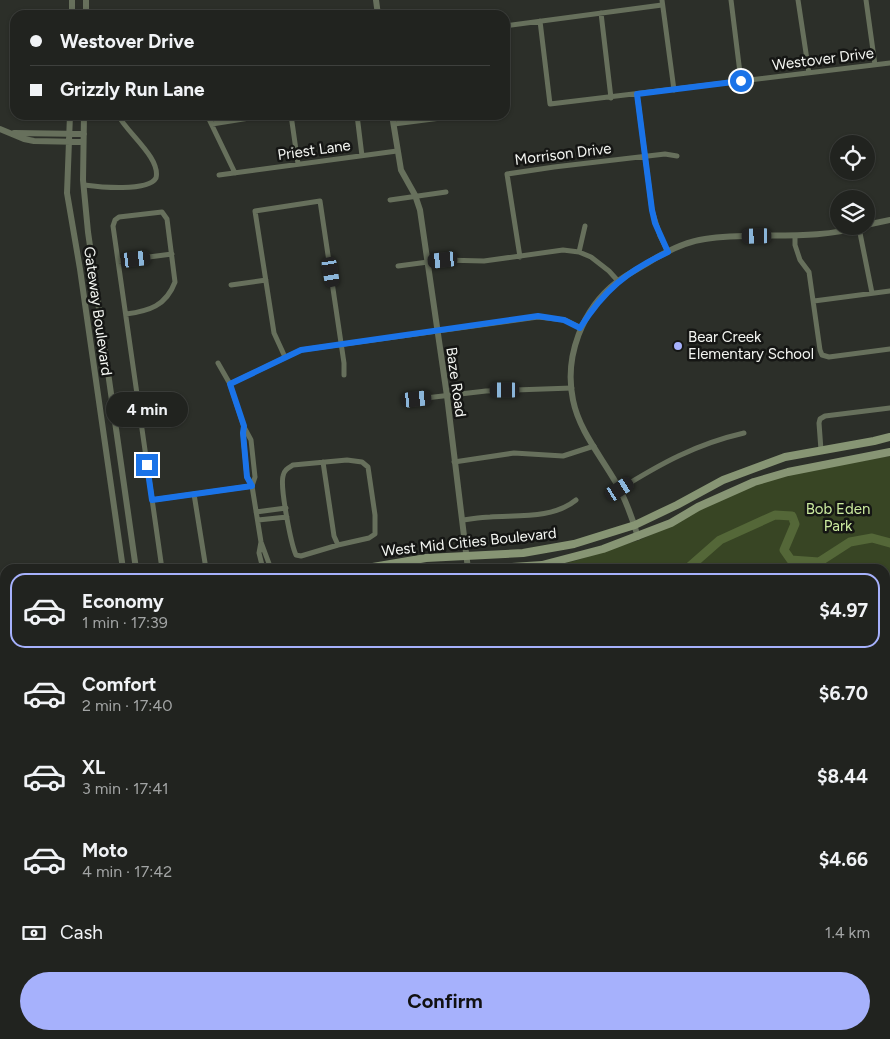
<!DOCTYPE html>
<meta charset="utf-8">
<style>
:root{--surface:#21231f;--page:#2d2f2c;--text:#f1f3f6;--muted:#a2a4a4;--line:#3e403d;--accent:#a6b1fc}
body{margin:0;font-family:Figtree,sans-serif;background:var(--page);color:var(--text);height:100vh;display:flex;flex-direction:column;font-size:19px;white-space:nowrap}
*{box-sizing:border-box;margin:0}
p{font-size:16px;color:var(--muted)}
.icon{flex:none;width:28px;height:28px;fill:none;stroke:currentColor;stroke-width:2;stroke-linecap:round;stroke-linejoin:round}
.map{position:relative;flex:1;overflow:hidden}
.drawer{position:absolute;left:0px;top:564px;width:890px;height:476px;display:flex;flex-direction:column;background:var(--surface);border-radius:15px 15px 0 0;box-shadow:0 1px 4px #0004,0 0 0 1px var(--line)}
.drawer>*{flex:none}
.top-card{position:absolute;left:10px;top:10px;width:500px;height:110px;border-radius:15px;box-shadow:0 1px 4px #0004,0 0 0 1px var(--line);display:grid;align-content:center;height:110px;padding:0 20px;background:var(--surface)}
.buttons{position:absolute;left:830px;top:135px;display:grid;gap:10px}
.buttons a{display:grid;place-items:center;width:45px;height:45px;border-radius:50%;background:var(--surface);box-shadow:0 1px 4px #0004,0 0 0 1px var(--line);font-size:25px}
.end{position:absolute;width:22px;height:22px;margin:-11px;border:6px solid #1a73e8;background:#fff;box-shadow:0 0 0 2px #fff}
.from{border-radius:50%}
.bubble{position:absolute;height:35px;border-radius:18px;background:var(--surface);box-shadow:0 1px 4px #0004,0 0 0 1px var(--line);font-size:16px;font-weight:700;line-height:35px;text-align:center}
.car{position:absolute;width:15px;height:30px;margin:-15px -8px;border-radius:6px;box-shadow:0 0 4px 1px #0007;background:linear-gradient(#222 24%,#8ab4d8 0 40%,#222 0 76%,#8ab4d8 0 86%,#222 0)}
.top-card b{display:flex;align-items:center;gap:18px;height:48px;font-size:19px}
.top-card b+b{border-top:1px solid var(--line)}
.top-card i{width:12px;height:12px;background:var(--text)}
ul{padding:9px 0 0;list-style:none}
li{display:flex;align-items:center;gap:15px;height:75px;margin:0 10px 8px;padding:0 10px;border:2px solid transparent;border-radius:15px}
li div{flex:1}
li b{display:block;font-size:19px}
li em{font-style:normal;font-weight:700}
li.on{border-color:var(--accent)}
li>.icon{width:45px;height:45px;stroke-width:1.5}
.pay{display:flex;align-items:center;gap:12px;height:55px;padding:0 20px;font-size:19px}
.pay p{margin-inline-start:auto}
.button{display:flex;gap:10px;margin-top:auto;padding:10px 20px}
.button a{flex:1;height:58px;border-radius:30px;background:var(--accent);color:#111;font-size:20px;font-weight:700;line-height:58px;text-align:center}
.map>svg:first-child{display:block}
.green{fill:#384524}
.water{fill:#546738;stroke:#849270}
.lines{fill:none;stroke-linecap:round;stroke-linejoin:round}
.river{stroke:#546738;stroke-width:9}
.minor{stroke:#67705c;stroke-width:5}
.tertiary{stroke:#67705c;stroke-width:6}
.secondary{stroke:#879574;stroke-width:8}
.route{stroke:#1a73e8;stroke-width:6}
.poi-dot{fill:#a6b1fc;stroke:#151614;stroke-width:2}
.labels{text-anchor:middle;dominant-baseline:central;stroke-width:5;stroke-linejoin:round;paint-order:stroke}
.street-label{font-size:15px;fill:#f4f6f2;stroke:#151614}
.poi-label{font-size:15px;fill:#f4f6f2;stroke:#151614;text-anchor:start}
.park-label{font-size:15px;fill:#cbea9f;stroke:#151614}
</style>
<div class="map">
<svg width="890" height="1039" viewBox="0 0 890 1039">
<rect width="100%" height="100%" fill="#2c2f29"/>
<path class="green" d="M890 456V677L885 678V569H536L574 561 639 540 675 524 699 509 755 484 822 467Z
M5 812V894H0V814Z"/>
<path class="water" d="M88 1035H155L157 1039H91Z"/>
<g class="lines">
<path class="river" d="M687 569 720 540 775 515 792 516 795 524 784 550 791 560 819 562 850 542 872 538 890 543
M0 785 5 786"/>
<path class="minor" d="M662 0 674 90
M731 0 741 81
M798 0 809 73
M866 0 875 65
M601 13 611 98
M349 15 378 11
M540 21 550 104 890 63
M505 26 662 5
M637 94 652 210 660 236 668 252
M207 115 235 173
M291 115 298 164
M357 115 362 156
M212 124 268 115
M394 124 464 115
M219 175 397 151
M84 185C99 187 148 192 156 178 161 158 127 133 118 115
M390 200 446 192
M859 228 872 293
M795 236V245L800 260 809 272 820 350 822 355 829 357 890 349
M579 252 585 226
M520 257 507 174 554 167 665 154 677 156
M118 261 172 254
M398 266 443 260 484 261 563 250 579 252 591 257 609 271 618 281
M231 285 266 280
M814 301 890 291
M126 314C149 311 166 306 175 282L167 219 162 212 119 217 115 220 113 226 162 569
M285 357 274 333 255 211 320 201 344 363V375
M218 363 230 384 244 427 251 440 255 477 252 486
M230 384 301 350 538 317 565 320 581 328
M417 399 486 391 572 388
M113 416 140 413
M244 427 243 433 247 477 252 486 261 542 271 569
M821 450 819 423 820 419 825 416 890 408
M347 460 362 462 368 467 375 515V534L369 538 338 545 301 556 296 555C291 544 280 488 283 476 284 470 288 468 293 465Z
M323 462 334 536 338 545
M454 462 514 453 563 456 594 446
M620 489C660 464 696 444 744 433
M194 494 206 569
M152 500 252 486
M256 512 286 508
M258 520 287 517
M463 520C472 519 481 517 490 517 517 515 553 519 576 500
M261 542 259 553 263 569
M0 659H5
M0 724 5 723
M885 794H890
M885 864H890
M5 925 2 926 5 948
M885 933 890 932
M2 985 5 972
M64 1035 69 1039
M220 1035V1039
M330 1039 359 1035
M401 1039V1035"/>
<path class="tertiary" d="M376 0 378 15
M72 15V0
M86 15V0
M70 115 67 193 80 269 123 569
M84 115 83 180 88 232 136 569
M392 115 401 170 415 195 420 210 447 396 468 569
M0 129 24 139 34 141 83 142
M14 133 84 134
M866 225 890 220
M638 537C632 517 626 499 615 481 600 455 579 430 573 400 564 357 582 309 617 282 626 275 636 270 646 264 663 253 684 242 705 239 758 231 811 242 863 226"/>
<path class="secondary" d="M361 569 426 558 523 553 574 544 635 525 677 505 723 480 785 457 874 441 890 437
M483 569 542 565 603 549 671 523 698 507 754 482 788 472 890 452
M0 794 5 793
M0 809 5 807"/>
</g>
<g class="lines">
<path class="route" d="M147 465 152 500 252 486 247 477 243 433 244 426 230 384 301 350 538 316 564 320 580 328C604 290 627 271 668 252L655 223 652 210 637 94 741 81"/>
</g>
<circle class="poi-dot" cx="678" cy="346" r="5"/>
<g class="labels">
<g class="street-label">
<text transform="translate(823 59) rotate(-7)">Westover Drive</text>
<text transform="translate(314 150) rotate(-8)">Priest Lane</text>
<text transform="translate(563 154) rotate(-7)">Morrison Drive</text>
<text transform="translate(98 311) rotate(82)">Gateway Boulevard</text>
<text transform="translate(456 382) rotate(82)">Baze Road</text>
<text transform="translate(469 542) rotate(-6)">West Mid Cities Boulevard</text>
</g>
<g class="poi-label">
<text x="688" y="337">Bear Creek<tspan x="688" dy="17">Elementary School</tspan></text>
</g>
<g class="park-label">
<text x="838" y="509">Bob Eden<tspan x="838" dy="17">Park</tspan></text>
</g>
</g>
</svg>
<div class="buttons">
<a><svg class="icon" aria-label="locate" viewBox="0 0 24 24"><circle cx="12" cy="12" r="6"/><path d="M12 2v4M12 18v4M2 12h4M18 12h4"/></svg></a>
<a><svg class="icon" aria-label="layers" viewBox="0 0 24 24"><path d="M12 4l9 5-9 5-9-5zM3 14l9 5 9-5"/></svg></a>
</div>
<i class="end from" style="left:741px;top:81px"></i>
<i class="end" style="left:147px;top:465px"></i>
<div class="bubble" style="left:106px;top:392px;width:82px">4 min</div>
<i class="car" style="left:757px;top:236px;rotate:269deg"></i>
<i class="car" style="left:136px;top:259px;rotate:83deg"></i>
<i class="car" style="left:443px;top:260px;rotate:264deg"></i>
<i class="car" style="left:331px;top:272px;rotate:171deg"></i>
<i class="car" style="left:505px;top:390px;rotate:270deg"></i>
<i class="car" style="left:417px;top:399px;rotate:84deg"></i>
<i class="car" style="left:620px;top:489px;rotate:58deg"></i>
<div class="top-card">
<b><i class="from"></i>Westover Drive</b>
<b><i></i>Grizzly Run Lane</b>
</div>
<section class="drawer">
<ul>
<li class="on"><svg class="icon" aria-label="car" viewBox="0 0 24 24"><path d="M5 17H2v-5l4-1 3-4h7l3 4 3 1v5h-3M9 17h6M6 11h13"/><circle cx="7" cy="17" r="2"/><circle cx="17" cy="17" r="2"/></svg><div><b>Economy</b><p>1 min · 17:39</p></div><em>$4.97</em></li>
<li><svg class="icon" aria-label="car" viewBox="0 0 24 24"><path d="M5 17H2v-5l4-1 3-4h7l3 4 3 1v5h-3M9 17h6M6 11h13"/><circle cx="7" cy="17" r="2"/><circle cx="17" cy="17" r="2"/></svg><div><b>Comfort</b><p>2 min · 17:40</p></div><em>$6.70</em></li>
<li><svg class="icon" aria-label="car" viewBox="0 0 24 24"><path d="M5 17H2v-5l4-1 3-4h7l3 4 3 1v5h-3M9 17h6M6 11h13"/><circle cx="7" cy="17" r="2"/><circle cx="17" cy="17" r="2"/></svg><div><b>XL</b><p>3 min · 17:41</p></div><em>$8.44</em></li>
<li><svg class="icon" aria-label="car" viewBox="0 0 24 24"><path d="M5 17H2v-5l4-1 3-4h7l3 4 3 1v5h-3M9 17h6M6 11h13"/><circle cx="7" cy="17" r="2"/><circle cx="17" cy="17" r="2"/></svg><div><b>Moto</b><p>4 min · 17:42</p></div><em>$4.66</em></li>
</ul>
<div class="pay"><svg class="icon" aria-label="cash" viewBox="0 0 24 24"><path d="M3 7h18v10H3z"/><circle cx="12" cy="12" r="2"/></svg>Cash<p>1.4 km</p></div>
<div class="button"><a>Confirm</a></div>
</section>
</div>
